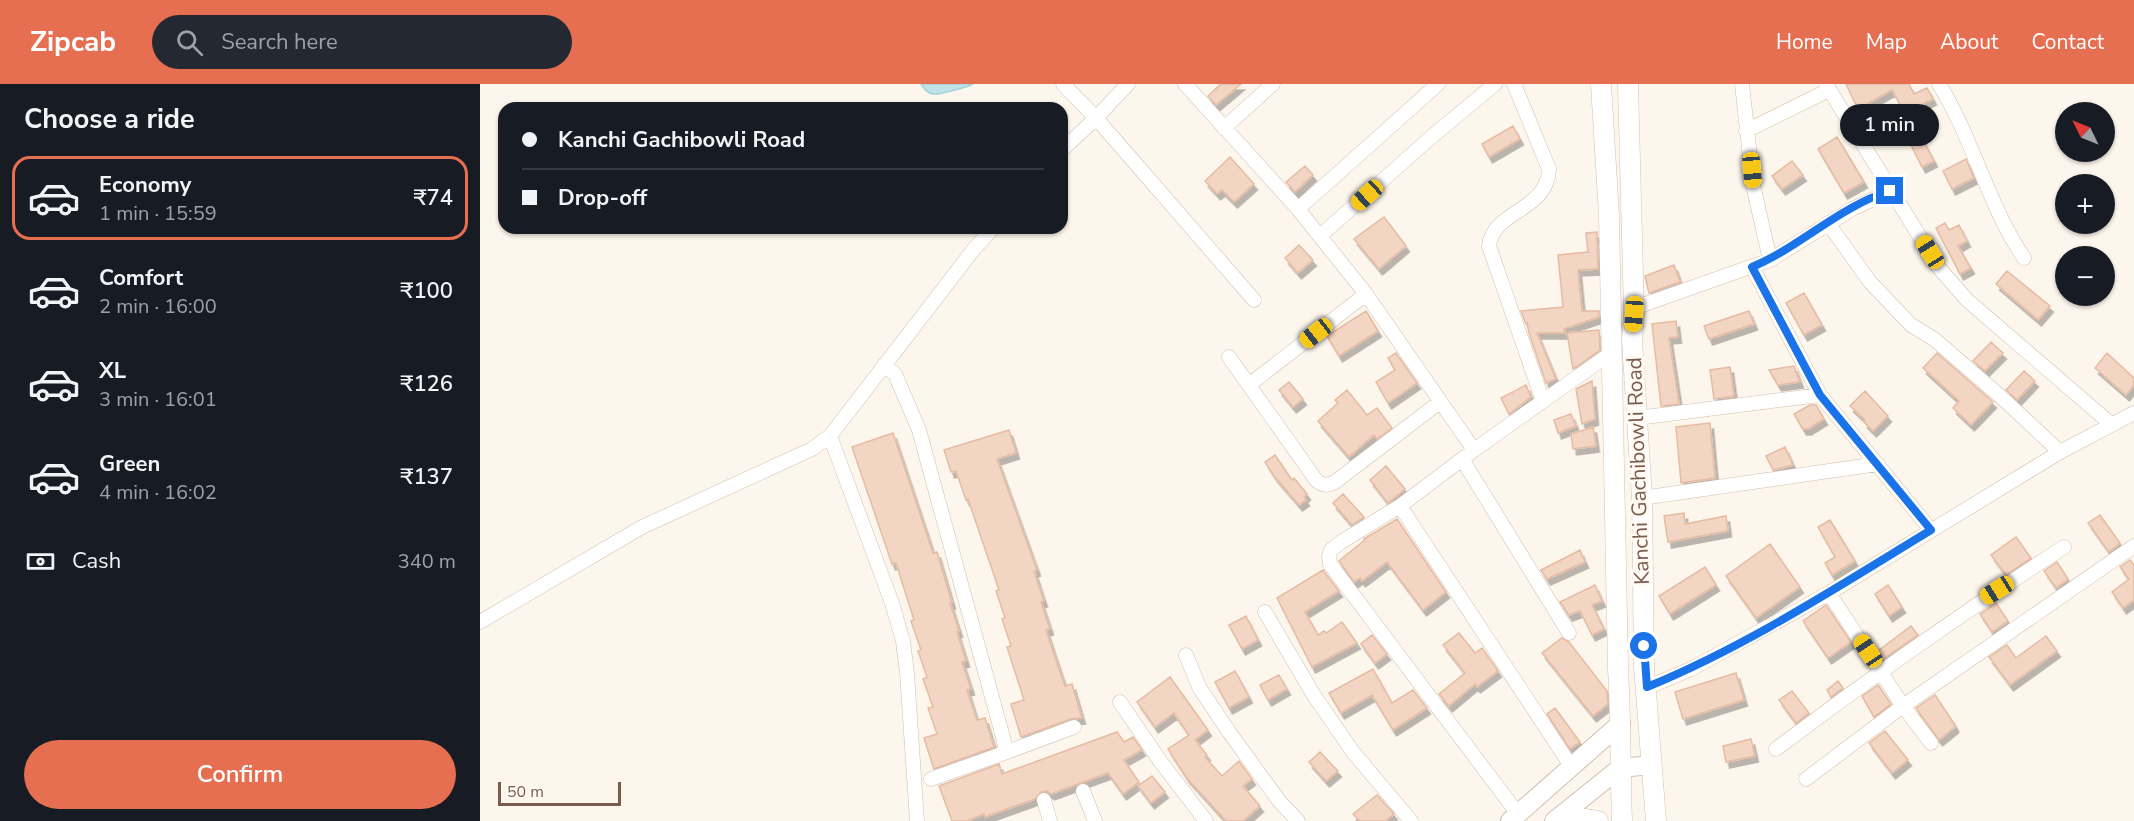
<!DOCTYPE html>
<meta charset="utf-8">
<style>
:root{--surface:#171b24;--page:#242831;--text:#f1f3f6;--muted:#9ea1a6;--line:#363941;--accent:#e76f51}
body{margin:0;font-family:"Nunito Sans",sans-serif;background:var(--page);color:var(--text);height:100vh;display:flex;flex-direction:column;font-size:22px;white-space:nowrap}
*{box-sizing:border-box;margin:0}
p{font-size:20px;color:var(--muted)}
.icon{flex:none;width:33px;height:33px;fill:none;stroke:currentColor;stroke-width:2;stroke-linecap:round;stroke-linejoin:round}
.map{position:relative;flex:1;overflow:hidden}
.side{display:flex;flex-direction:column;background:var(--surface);width:480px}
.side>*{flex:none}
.guide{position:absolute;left:18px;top:18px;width:570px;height:132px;border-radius:18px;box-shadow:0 2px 4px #0004;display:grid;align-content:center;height:132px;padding:0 24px;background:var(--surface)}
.needle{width:39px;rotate:313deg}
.controls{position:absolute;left:1575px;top:18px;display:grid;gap:12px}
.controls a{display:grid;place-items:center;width:60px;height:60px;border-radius:50%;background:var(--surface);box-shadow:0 2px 4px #0004;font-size:30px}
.scale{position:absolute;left:18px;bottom:15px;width:123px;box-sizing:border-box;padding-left:6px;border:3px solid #7a5c4d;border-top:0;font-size:16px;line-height:21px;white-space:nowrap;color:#7a5c4d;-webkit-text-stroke:4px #fffaf3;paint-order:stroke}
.end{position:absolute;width:27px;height:27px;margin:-14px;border:8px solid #1a73e8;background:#fff;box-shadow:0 0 0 3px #fff}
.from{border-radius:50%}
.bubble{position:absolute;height:42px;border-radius:21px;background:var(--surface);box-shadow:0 2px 4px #0004;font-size:20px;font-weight:600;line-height:42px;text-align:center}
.car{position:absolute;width:18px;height:36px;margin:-18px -9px;border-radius:8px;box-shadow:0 0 4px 2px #0007;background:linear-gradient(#f5c518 24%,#345 0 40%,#f5c518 0 76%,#345 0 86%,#f5c518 0)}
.guide b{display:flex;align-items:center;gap:21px;height:57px;font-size:22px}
.guide b+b{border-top:2px solid var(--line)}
.guide i{width:15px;height:15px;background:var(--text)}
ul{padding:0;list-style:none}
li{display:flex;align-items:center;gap:18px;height:84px;margin:0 12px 9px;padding:0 12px;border:3px solid transparent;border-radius:18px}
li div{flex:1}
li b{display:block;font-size:22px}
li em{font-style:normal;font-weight:600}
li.current{border-color:var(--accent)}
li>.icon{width:54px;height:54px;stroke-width:1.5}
h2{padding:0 24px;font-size:27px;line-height:72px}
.pay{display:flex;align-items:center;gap:15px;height:66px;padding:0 24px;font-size:22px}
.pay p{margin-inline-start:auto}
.cta{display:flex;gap:12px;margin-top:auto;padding:12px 24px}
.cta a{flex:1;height:69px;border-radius:36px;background:var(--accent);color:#fff;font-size:24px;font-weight:600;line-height:69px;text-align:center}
header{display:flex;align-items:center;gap:36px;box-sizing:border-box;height:84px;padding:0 30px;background:var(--accent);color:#fff}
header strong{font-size:28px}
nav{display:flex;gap:33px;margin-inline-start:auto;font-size:21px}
.search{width:420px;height:54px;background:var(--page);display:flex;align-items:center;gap:15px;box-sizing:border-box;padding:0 21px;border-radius:33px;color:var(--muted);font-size:22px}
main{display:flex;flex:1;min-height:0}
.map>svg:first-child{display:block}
.water{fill:#bfe3e8;stroke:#a5d3da;stroke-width:1.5}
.building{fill:#f3d5c3;stroke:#e6bba3;stroke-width:1.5;filter:url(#shadow)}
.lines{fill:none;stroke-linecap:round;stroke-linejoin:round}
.minor-casing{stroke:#d1beb0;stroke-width:15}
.tertiary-casing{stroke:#d1beb0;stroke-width:20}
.secondary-casing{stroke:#d6c0b0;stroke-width:21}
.minor{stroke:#fff;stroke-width:14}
.tertiary{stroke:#fff;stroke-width:18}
.secondary{stroke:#fff;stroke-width:20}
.route{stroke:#1a73e8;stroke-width:8}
.labels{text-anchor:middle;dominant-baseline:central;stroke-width:6;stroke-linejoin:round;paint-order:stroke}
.street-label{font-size:21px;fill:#7a5c4d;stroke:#fffaf3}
</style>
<header>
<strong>Zipcab</strong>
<div class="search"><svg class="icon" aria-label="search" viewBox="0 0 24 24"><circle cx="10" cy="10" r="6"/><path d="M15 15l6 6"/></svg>Search here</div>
<nav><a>Home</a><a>Map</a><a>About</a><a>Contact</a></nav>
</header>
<main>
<section class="side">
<h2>Choose a ride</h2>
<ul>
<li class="current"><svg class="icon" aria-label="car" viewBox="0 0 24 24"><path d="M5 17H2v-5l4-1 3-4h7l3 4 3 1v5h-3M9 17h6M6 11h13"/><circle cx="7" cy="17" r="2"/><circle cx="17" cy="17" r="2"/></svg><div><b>Economy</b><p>1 min · 15:59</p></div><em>₹74</em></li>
<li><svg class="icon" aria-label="car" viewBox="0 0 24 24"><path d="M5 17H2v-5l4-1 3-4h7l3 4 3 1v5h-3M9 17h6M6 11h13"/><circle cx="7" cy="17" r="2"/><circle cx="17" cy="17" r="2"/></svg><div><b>Comfort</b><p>2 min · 16:00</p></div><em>₹100</em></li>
<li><svg class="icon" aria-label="car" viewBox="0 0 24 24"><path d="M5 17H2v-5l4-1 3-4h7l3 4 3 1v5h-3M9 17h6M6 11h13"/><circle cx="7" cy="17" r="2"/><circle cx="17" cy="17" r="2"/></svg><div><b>XL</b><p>3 min · 16:01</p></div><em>₹126</em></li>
<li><svg class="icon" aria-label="car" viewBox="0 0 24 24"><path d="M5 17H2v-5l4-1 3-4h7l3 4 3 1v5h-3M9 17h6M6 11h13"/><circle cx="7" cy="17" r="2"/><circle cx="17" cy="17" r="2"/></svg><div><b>Green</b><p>4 min · 16:02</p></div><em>₹137</em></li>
</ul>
<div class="pay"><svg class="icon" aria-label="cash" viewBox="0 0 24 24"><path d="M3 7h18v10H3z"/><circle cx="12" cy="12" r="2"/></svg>Cash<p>340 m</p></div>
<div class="cta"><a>Confirm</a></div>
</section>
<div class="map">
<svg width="1654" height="737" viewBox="0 0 1654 737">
<defs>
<filter id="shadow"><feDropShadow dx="3.5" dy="6" stdDeviation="0" flood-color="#0004"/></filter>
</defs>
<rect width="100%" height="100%" fill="#fdf6ec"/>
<path class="water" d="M441 0H493C487 3 459 11 453 10 447 9 444 5 441 0Z"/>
<path class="building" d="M741 0H761L736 21 728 12Z
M1366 0H1429L1434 10 1447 4 1453 15 1425 30 1412 6 1378 25Z
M1432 35 1454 77 1442 83 1421 41Z
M1033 42 1040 55 1009 73 1002 60Z
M1357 53 1384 98 1364 109 1338 65Z
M750 73 774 100 754 118 742 106 737 110 725 97Z
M1486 75 1494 94 1472 105 1463 87Z
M1312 77 1323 91 1302 105 1292 92Z
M825 82 833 91 815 108 806 98Z
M904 133 926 162 899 185 874 155Z
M1465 139 1469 146 1479 141 1487 157 1478 162 1491 184 1480 190 1456 144Z
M1117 148 1118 185 1098 186 1102 227H1119V233L1084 245 1085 249H1057L1076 295 1066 299 1049 249 1047 239 1046 240 1041 227 1083 223 1078 171 1108 168 1106 149Z
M819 161 833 176 818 189 805 174Z
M1194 181 1200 198 1169 209 1165 192Z
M1527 187 1570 222 1558 236 1516 200Z
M1324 209 1342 241 1324 251 1306 219Z
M886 227 898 247 859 272 847 252Z
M1269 227 1274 240 1229 255 1224 242Z
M1196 237 1198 253 1189 254 1199 320 1181 322 1172 240Z
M1119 246 1120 266 1093 285 1087 249Z
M1511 258 1523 269 1505 287 1493 277Z
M916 269 937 299 908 319 896 298 915 286 908 274Z
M1457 269 1513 318 1491 341 1473 324 1479 317 1443 284Z
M1627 269 1654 294V301L1646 311 1615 284Z
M1314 282 1320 298 1298 301 1289 286Z
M1250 283 1254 312 1234 315 1230 286Z
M1544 287 1555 297 1537 316 1526 306Z
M1112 297 1115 335 1102 340 1096 305Z
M809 298 823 315 813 323 799 306Z
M1046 301 1051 313 1029 330 1021 314Z
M867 306 887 331 897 324 912 344 897 355 894 351 869 373 838 337 858 319 855 316Z
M1385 307 1408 332 1393 347 1384 338 1385 336 1370 322Z
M1330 321H1336L1344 335 1328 345H1323L1314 330Z
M1091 330 1096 342 1078 349 1074 336Z
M1230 339 1235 394 1201 399 1196 343Z
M1113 343 1116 362 1093 365 1091 350Z
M529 346 536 369 517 375 557 486 554 487 564 517 561 518 570 545 566 546 579 585 585 602 592 600 602 634 591 635 541 653 531 620 544 616 527 563 531 562 522 535 525 534 516 507 519 506 488 415 486 416 476 387 471 388 464 366Z
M413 349 453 469 457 468 472 519H470L479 547 477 548 486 577 482 578 491 605 487 606 497 636 505 634 514 663 454 685 444 654 457 650 448 624 453 623 443 595 447 593 438 567 441 566 431 537 434 536 416 479 412 480 372 363Z
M1305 363 1313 381 1293 386 1286 372Z
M795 371 812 396 814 394 827 410 824 413 826 416 819 421 794 392 785 378Z
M906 382 925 405 908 419 890 396Z
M863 410 884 433 872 441 853 419Z
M1204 429 1205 440 1246 432 1248 447 1188 458 1184 432Z
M1620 431 1640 459 1629 468 1608 439Z
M917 435 966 508 943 526 907 478 882 497 880 494 874 498 859 477 885 456 884 455Z
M1350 436 1375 477 1352 491 1345 479 1355 473 1338 443Z
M1536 453 1551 474 1526 491 1511 471Z
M1290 460 1320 503 1276 534 1246 492Z
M1100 466 1105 478 1067 495 1061 486Z
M1650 476 1654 481V516L1643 524 1632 508 1649 495 1640 483Z
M1577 478 1588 495 1576 504 1564 487Z
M1225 483 1236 501 1190 530 1179 512Z
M843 486 859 507 825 528 838 551 844 547 846 549 862 538 877 559 832 583 797 514Z
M1115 501 1122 517 1112 521 1124 545 1112 551 1100 527 1089 531 1080 518Z
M1408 501 1422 523 1409 532 1395 510Z
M1516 519 1528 537 1512 548 1500 530Z
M1346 521 1371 558 1348 574 1323 537Z
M766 532 778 556 762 565 749 541Z
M1431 542 1438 551 1403 575 1398 567Z
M979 549 995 569 1002 564 1018 587 997 603 995 600 969 622 959 610 985 589 963 561Z
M892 551 907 570 895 579 881 560Z
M1566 552 1577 567 1530 601 1509 573 1527 561 1536 574Z
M1082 554 1089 558 1127 607 1128 620 1113 632 1062 569Z
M893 585 912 619 933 606 947 624 913 646 892 611 861 629 849 609Z
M755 587 769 613 749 624 735 598Z
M1256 589 1264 616 1203 635 1195 608Z
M799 591 807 605 788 616 780 601Z
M690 593 728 646 715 656 727 671 725 673 742 692 759 677 772 695 763 702 780 722 763 737H746L706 693 688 665 709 651 694 629 675 643 657 618Z
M1358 597 1363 604 1351 613 1347 606Z
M1398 601 1411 620 1394 633 1382 612Z
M1312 607 1329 629 1316 639 1299 616Z
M1455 611 1475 641V643L1459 656 1436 624Z
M1075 624 1100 658 1090 665 1067 630Z
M1405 647 1428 676 1412 689 1389 659Z
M637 648 644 658 653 653 662 666 644 676 659 698 643 710 628 689 571 710 567 707 561 708 555 715 505 733 504 730 487 737H472L459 702 519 680 522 690Z
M1271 655 1275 672 1246 678 1243 662Z
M840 668 858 687 846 697 829 678Z
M672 692 685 708 671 719 658 702Z
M897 711 914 730 905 737H880L873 730Z"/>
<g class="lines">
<defs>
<path id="minor" d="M583 0 616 34 774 216
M705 0 818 125 886 210 994 366
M1034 0 1069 85C1068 127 1013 126 1009 162L1063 317
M1262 0 1273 101 1290 176
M1346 0 1459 184 1487 216 1631 340
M1459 0C1493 55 1508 121 1544 174
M744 44 793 0
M1266 47 1349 6
M582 66 616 34 648 0
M818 125 958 0
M1348 139 1390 198 1431 241 1454 255 1520 312 1580 368
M840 152 949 55 1015 0
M1272 183 1340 311
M1154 224 1290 176 1372 125 1411 107
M749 273 836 396C843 402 847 402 855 398L960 318
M404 281 415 290 439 346 527 668 451 695
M769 301 886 210
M1157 334 1340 311 1451 446
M982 375 1089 549
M1162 414 1398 380
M920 422 1091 682
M1349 509 1423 622 1451 659
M785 528 833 610 873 668 931 737
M0 538 162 443 332 365 350 352
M706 571 719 603 749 648 800 718 818 737
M1166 604 1211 585 1349 509 1580 368 1654 329
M640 618 680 677 726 737
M1296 665C1390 594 1485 527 1584 463
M527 668 594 643
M1326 695 1423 622 1654 462
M603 707 615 737
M564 716 570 737
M1038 730 850 480 849 473 851 466 861 458 920 422 994 366 1131 269
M437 737 427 589 423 557 412 519 350 352 494 165 513 144"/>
<path id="tertiary" d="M1030 737 1141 639
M1074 737 1140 684 1171 681"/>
<path id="secondary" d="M1121 0 1129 131 1138 584C1141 635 1140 686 1142 737
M1148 0 1154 230 1152 255 1162 414 1164 583 1176 737
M1078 737 1097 734 1118 737"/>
</defs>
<use href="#minor" class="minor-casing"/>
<use href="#tertiary" class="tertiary-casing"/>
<use href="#secondary" class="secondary-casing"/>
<use href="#minor" class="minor"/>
<use href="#tertiary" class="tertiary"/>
<use href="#secondary" class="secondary"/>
</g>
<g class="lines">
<path class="route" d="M1164 562 1167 603C1267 562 1359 502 1451 446L1340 311 1272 183C1320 163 1360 122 1410 107"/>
</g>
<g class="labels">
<g class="street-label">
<text transform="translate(1158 387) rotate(-92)">Kanchi Gachibowli Road</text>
</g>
</g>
</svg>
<div class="controls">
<a><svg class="needle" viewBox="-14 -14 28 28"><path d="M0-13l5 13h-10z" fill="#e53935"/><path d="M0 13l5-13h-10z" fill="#9ea1a6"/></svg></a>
<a>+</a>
<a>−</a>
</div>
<div class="scale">50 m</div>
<i class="end from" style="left:1164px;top:562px"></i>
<i class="end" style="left:1410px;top:107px"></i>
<div class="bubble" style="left:1360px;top:20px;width:99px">1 min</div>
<i class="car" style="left:1272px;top:86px;rotate:175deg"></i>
<i class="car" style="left:887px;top:111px;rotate:228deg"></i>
<i class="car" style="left:1450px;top:168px;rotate:328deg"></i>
<i class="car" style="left:1154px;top:230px;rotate:184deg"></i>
<i class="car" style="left:836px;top:249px;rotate:232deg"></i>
<i class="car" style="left:1517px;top:506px;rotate:238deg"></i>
<i class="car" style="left:1388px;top:567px;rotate:326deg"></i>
<div class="guide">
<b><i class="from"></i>Kanchi Gachibowli Road</b>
<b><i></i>Drop-off</b>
</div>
</div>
</main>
